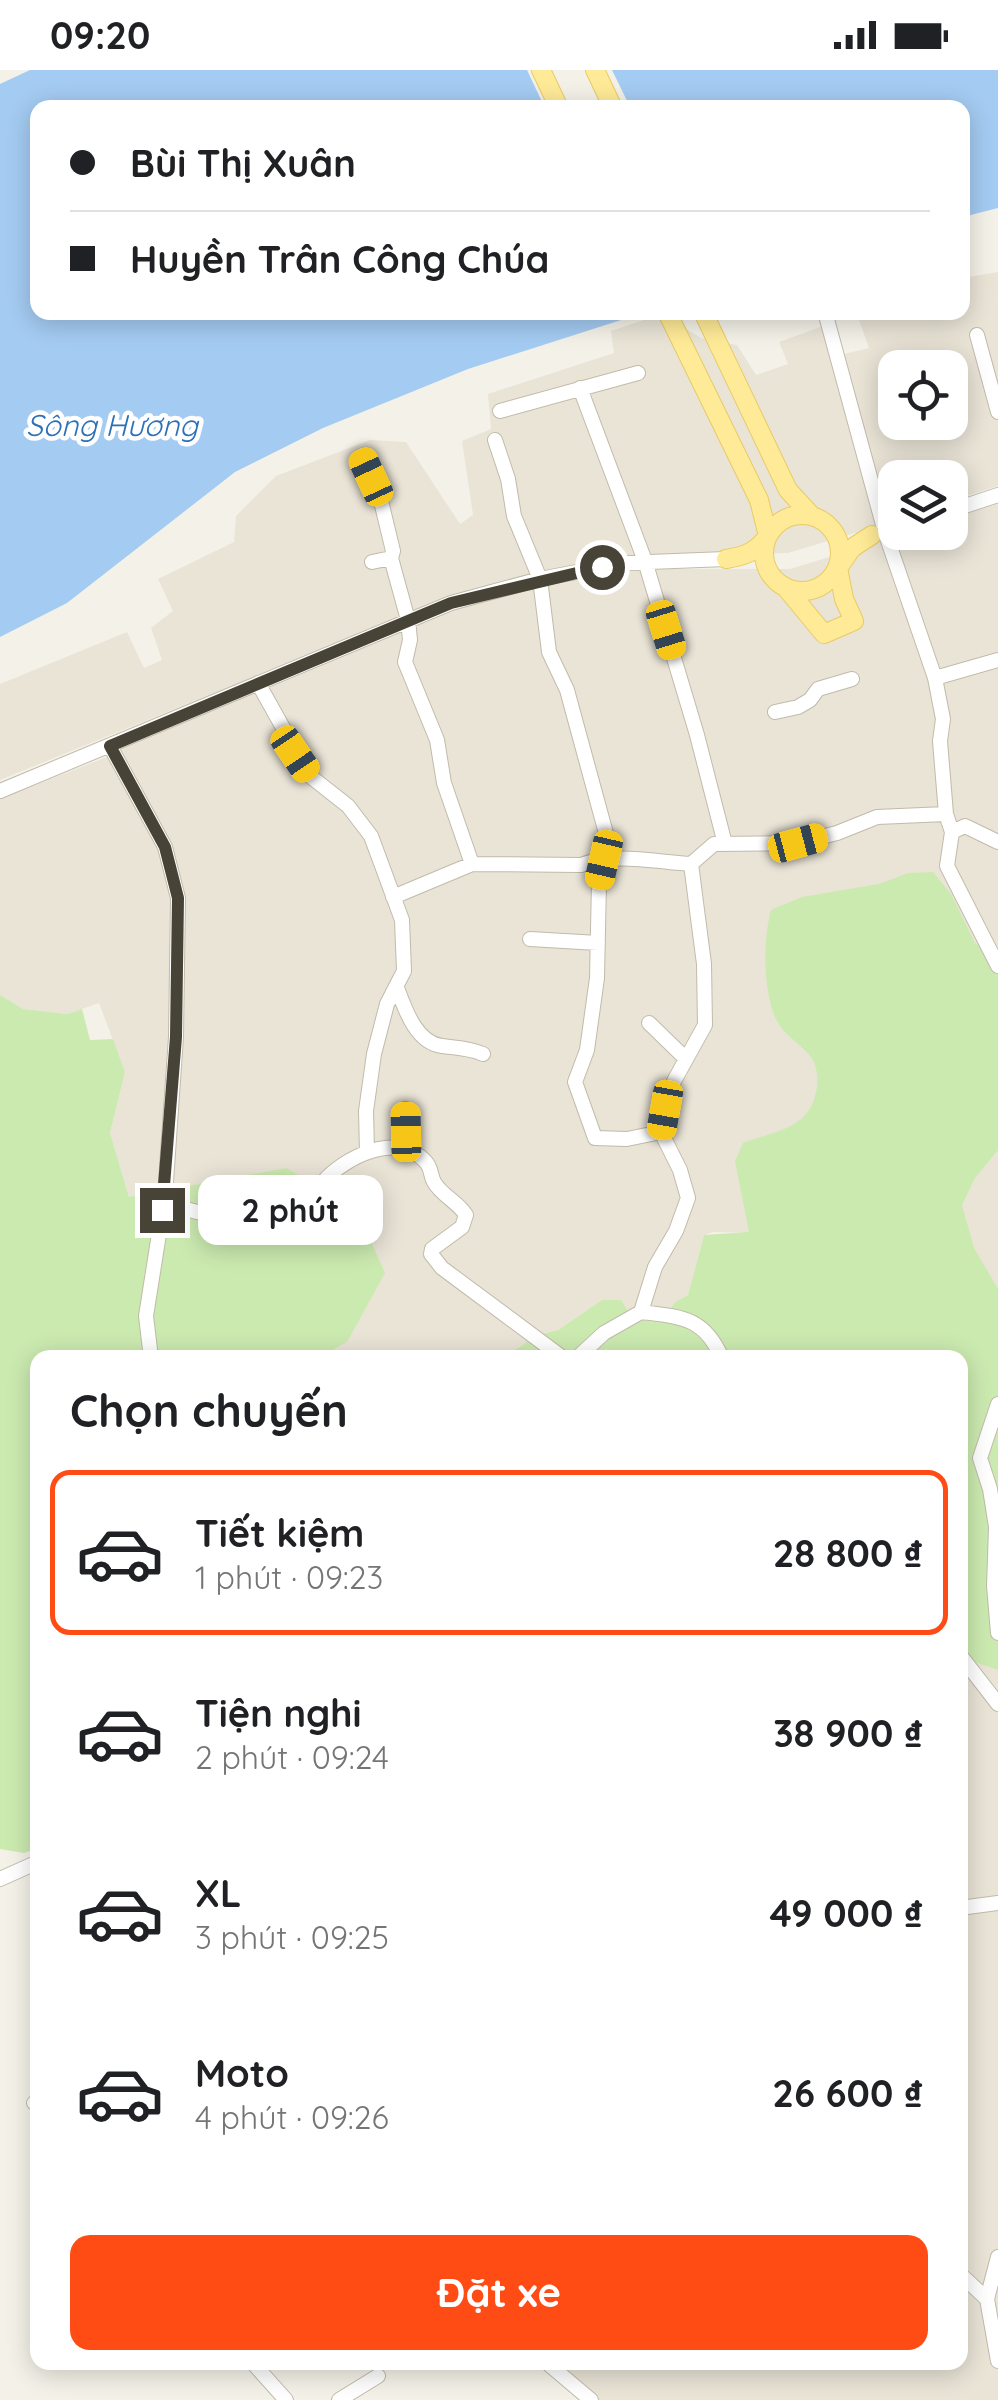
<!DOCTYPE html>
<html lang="vi">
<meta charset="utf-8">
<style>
:root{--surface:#fff;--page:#f6f6f6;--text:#202124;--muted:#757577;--line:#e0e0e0;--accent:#ff4c15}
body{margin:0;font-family:Quicksand,sans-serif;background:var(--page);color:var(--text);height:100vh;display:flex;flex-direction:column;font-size:38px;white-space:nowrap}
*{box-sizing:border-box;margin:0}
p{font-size:32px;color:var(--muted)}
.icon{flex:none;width:55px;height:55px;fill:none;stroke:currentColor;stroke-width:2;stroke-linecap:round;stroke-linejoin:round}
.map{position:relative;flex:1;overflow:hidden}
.side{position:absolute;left:30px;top:1280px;width:938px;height:1020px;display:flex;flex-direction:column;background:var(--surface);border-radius:20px;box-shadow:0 5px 25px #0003}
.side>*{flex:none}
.top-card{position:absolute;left:30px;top:30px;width:940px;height:220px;border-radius:20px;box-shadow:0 5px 25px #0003;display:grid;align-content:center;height:220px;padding:0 40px;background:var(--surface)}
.tools{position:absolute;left:878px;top:280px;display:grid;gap:20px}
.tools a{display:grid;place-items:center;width:90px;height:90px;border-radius:20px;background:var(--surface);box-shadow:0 5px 25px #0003;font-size:50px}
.end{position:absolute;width:45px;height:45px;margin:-22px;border:12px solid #484337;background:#fff;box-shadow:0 0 0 5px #fff}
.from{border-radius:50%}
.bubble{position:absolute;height:70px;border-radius:20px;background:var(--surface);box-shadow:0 5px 25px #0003;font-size:32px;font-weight:700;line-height:70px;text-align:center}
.car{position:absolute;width:30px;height:60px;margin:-30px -15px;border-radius:12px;box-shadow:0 0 8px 2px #0007;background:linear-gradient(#f5c518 24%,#345 0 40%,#f5c518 0 76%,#345 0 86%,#f5c518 0)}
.top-card b{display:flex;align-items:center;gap:35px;height:95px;font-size:38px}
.top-card b+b{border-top:2px solid var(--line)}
.top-card i{width:25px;height:25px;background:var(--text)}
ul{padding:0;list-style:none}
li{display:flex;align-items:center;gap:30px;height:165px;margin:0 20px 15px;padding:0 20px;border:5px solid transparent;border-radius:20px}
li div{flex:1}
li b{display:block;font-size:38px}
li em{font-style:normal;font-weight:700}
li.current{border-color:var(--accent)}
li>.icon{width:90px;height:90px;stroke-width:1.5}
h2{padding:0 40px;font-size:45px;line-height:120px}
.cta{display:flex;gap:20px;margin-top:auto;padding:20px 40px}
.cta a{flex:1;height:115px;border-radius:20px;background:var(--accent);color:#fff;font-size:40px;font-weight:700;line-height:115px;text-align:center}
.status{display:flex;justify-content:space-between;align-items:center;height:70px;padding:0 50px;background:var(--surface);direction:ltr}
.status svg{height:28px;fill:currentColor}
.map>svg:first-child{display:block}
.residential{fill:#e9e4d6;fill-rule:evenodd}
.green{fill:#cbeab0}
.water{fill:#a4cbf2}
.pier{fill:#f4f2e8}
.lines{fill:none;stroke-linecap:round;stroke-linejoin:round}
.minor-casing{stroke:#c0bbaa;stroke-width:16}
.major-casing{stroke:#e7cb64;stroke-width:20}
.minor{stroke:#fff;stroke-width:14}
.major{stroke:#ffea97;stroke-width:18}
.route{stroke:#484337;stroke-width:12}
.labels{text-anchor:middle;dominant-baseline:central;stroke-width:9;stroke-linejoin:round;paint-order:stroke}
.water-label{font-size:30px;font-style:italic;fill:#2c71b8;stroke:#fff}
</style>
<div class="status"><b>09:20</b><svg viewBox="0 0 49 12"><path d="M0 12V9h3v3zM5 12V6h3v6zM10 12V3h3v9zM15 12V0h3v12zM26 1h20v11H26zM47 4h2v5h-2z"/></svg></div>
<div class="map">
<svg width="998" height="2330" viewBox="0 0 998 2330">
<rect width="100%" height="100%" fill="#f4f2e8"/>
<path class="residential" d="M998 202V416L950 431V408H895V451L788 483 707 485 452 526 0 710V614L127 562 144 598 162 590 151 558 173 541 158 509 234 472 236 446 276 406 370 370 406 372 460 454 473 445 462 371 491 359 488 324 614 283 611 261 662 244 701 268 737 275 756 305 788 294 779 272 829 254 844 284 869 278 858 247 870 243 962 242 963 208ZM895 298H950V352H895Z
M998 434V2330H590L545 2293 960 2292V1288L749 1163 713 1162 704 1165 688 1225 675 1232 662 1253 632 1248 602 1230 558 1260 533 1265 523 1275 497 1287H166L129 1127 110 1063 125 1002 99 933 68 944 23 939 0 925V729L107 687 125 676 434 538 632 499H790L907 463 950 462V449Z"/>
<path class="green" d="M933 802 951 824 975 873 998 889V1080L975 1108 962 1135 974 1178 998 1219V1600L975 1592 960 1574V1288H625L606 1279 597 1287H551L539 1281 535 1287 498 1288 523 1275 532 1266 558 1260 602 1230H621L632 1248 662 1253 675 1232 688 1225 704 1165 749 1162 735 1091 743 1073C778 1060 811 1059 817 1017 818 1007 817 995 811 987 799 972 783 965 775 947 763 919 763 869 771 840L802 827 879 814 908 803Z
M0 925 23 939 68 944 82 939 90 970 113 969 125 1002 110 1063 129 1127 286 1098 355 1136 385 1203 347 1272 318 1287 38 1288V1778L24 1783 0 1779Z"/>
<path class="water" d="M30 0H998V138L963 147 962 38H38V242L643 243 468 299 323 358 235 402 67 533 0 567V14Z"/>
<path class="pier" d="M527 0H612L630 37 545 38Z"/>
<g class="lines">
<defs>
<path id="minor" d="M825 242 885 462 935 608 943 649 940 671 946 744 952 762 947 796 998 896
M977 265 998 342
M580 318 645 491 697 665 725 774
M500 341 638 303
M495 370 508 409 514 446 540 509 549 582 567 620 610 778 599 812 597 908 587 980 575 1012 595 1068 627 1069 661 1062
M362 388 380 427 393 481 391 488 372 492
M950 441 998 425
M391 488 408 550 410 570 405 592 437 670 444 713 472 794
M935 608 998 590
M258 613 310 706 348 736 371 766 402 850 404 901 387 934 374 984 366 1041 367 1082
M775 642 798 637 810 630 818 619 852 609
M110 676 165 777 178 828 176 967 165 1126 146 1246 151 1288
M0 721 451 533 540 509 624 493 726 489
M952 762 965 756 998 772
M393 827 472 794 581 795C613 782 657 792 691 794L714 774 798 773 837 763 877 747 946 744
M530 869 598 873
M397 918C405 939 416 973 442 976 457 978 469 978 483 984
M649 953 685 988
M405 1039 406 1080
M163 1133C193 1142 264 1159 292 1146 305 1140 313 1122 323 1112 345 1087 397 1061 425 1091 432 1098 430 1105 434 1112 441 1125 458 1132 466 1145L462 1157 432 1179 431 1184 442 1198 563 1288
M641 1242C682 1247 704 1247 722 1288
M577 1288 604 1263 641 1242 655 1197 676 1161 688 1128 680 1100 661 1062 674 1011 705 955 704 894 691 794
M998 1334 980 1388 990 1419 996 1457 994 1516 998 1563
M960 1585 998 1634
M0 1809 38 1792
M960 1838 998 1833
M34 2033 38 2034
M998 2187 987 2229 998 2291
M960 2204 987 2229
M252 2292 286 2330
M546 2292 591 2330
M339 2330 378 2306"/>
<path id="major" d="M541 0 559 38
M595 0 613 38
M667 242 759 430 768 466C756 482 745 486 726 489
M703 242 788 420 812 446
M764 483a38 38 0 1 1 76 0a38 38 0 1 1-76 0Z
M786 518 824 564 854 551 844 529 838 498 852 478 872 465"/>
</defs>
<use href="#minor" class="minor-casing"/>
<use href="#major" class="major-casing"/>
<use href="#minor" class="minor"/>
<use href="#major" class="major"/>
</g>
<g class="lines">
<path class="route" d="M162 1140 176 967 178 828 165 777 110 676 451 533 602 497"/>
</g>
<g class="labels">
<g class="water-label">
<text x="112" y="355">Sông Hương</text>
</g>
</g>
</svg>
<div class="tools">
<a><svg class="icon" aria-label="locate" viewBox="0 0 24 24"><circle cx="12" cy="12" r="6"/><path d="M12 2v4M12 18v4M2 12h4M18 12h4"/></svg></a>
<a><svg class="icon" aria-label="layers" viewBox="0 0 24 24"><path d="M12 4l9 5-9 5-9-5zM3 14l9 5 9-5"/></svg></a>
</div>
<i class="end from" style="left:602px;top:497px"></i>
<i class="end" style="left:162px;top:1140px"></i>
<div class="bubble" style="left:198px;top:1105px;width:185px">2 phút</div>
<i class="car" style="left:371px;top:407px;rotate:335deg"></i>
<i class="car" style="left:666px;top:560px;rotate:163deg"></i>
<i class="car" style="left:295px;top:684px;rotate:146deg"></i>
<i class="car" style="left:798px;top:773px;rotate:75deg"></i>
<i class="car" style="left:604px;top:790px;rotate:193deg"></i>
<i class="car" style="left:665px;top:1040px;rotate:190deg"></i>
<i class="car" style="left:406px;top:1062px;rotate:359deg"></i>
<div class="top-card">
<b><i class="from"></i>Bùi Thị Xuân</b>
<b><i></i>Huyền Trân Công Chúa</b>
</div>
<section class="side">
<h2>Chọn chuyến</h2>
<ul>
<li class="current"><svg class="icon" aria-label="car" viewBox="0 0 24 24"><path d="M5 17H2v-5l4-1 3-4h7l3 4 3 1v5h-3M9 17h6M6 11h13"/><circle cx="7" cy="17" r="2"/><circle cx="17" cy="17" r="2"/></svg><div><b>Tiết kiệm</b><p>1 phút · 09:23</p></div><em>28 800 ₫</em></li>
<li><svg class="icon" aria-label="car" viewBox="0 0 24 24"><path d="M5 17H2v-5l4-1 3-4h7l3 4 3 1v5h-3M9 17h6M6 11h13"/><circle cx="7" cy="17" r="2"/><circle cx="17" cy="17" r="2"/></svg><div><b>Tiện nghi</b><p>2 phút · 09:24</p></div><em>38 900 ₫</em></li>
<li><svg class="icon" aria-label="car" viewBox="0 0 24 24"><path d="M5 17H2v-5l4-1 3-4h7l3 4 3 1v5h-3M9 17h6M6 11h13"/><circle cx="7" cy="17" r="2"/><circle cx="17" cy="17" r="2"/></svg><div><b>XL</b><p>3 phút · 09:25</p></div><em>49 000 ₫</em></li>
<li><svg class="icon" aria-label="car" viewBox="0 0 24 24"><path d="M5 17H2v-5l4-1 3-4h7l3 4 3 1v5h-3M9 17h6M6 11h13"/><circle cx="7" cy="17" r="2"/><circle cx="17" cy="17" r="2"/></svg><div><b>Moto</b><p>4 phút · 09:26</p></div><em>26 600 ₫</em></li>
</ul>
<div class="cta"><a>Đặt xe</a></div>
</section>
</div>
